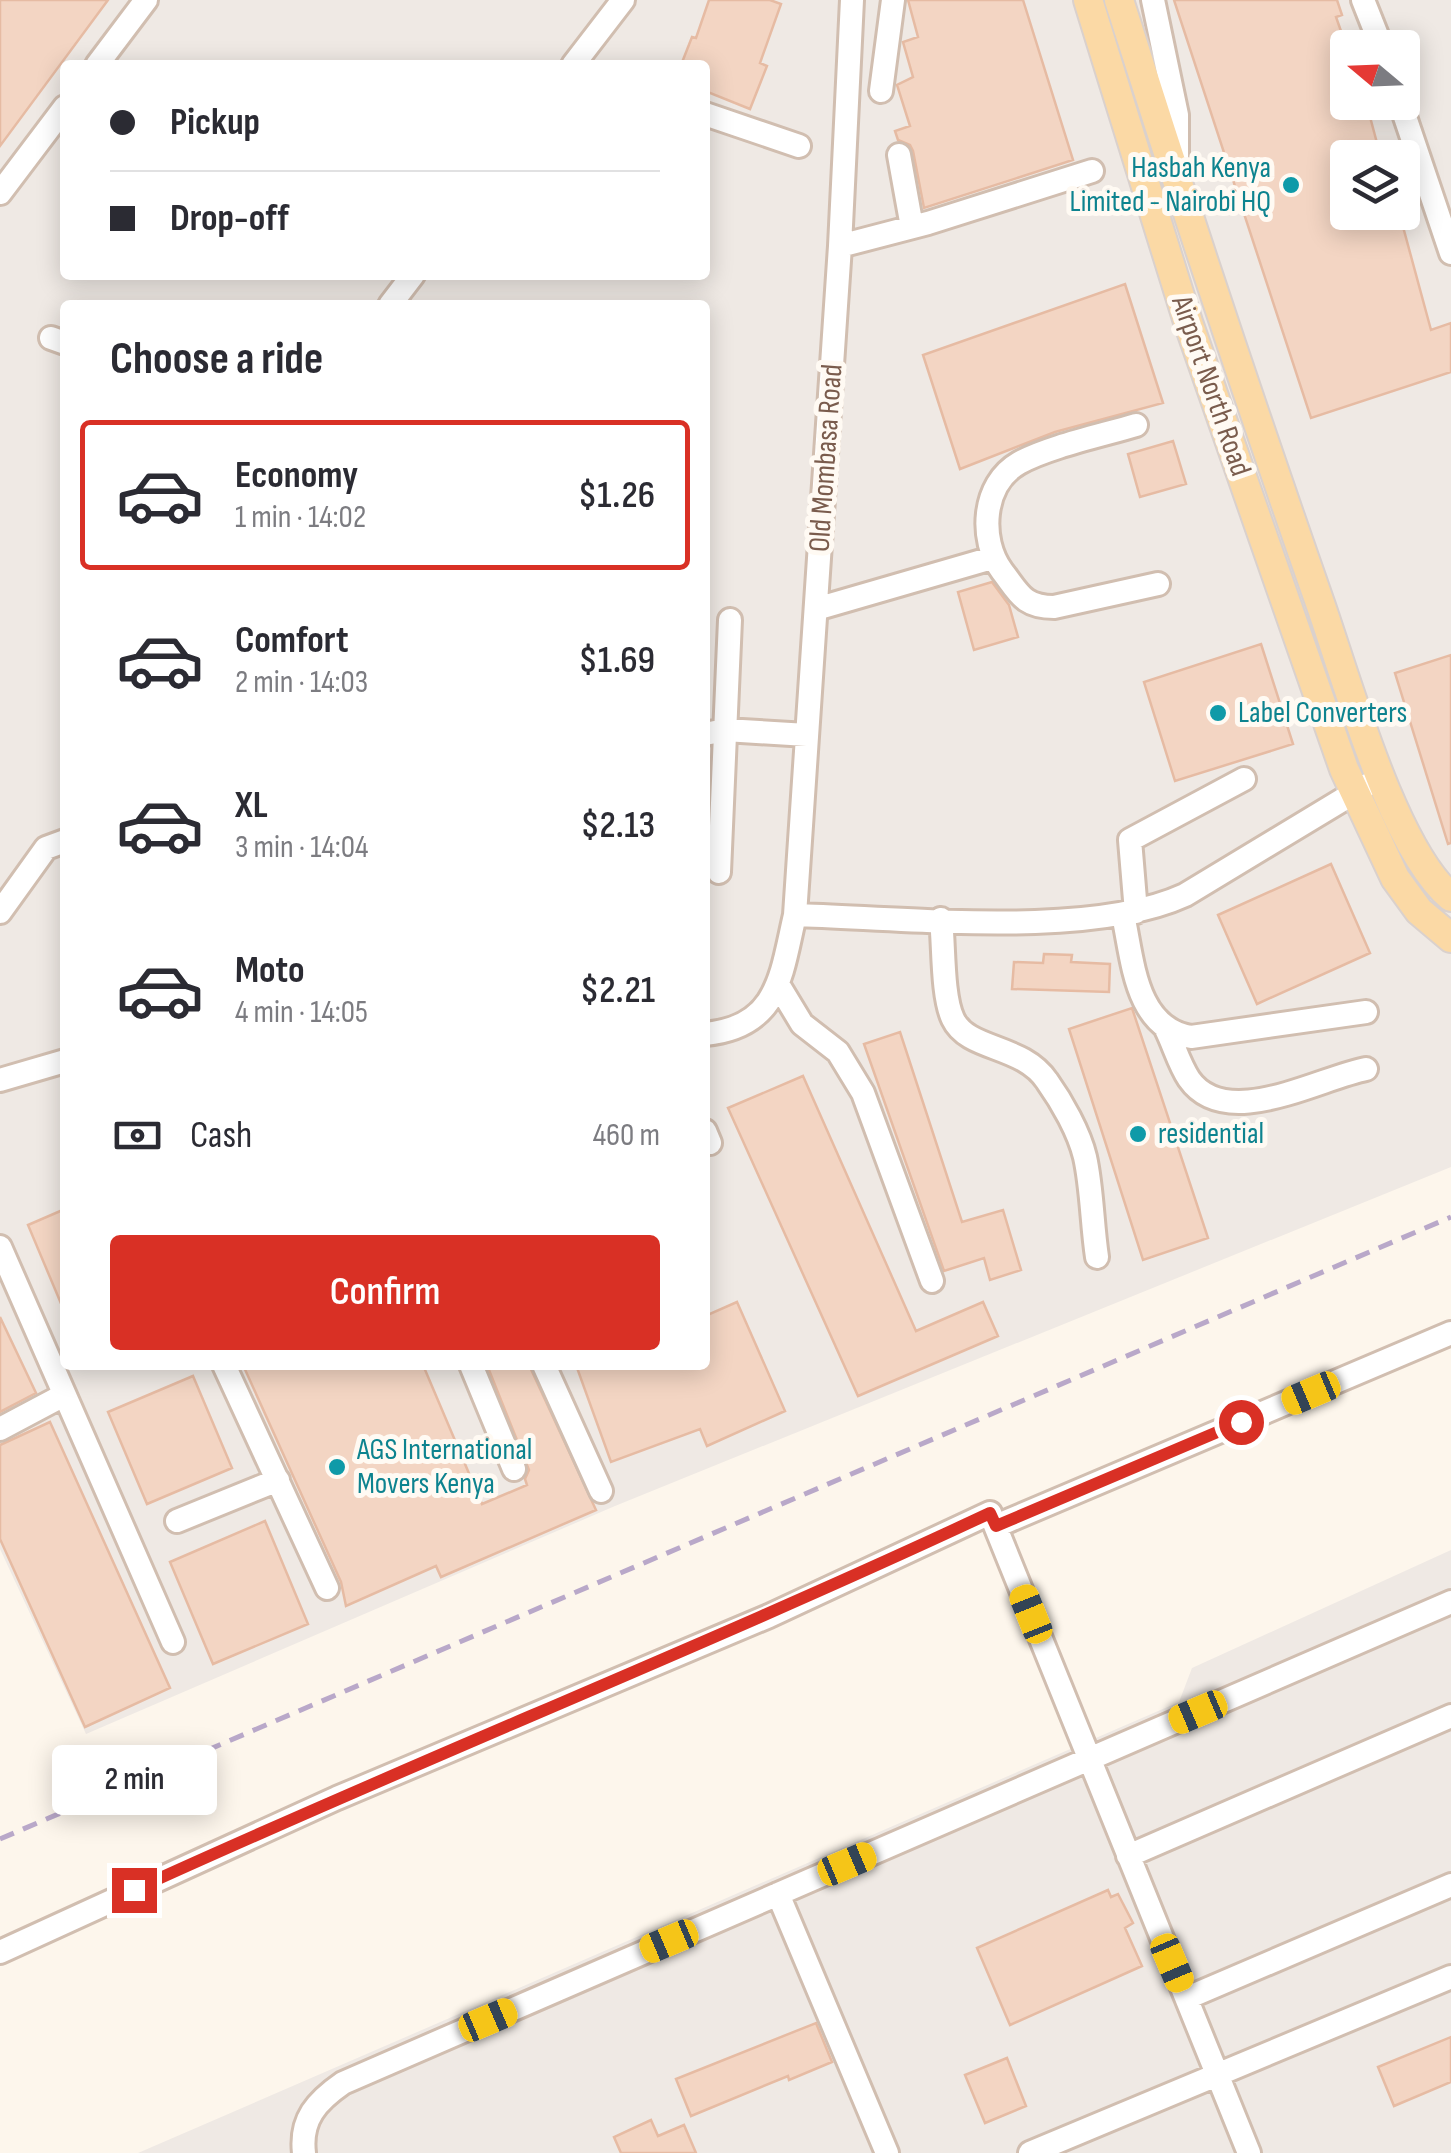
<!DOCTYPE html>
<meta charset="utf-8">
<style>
:root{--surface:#fff;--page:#f7f7f7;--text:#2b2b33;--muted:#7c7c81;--line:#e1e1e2;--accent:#d93025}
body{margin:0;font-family:"Sofia Sans Condensed",sans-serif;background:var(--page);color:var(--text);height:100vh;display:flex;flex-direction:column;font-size:38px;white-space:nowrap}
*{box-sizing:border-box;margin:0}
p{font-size:32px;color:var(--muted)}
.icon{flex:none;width:55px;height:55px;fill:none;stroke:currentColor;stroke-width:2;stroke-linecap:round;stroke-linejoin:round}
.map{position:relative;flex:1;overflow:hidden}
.details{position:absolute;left:60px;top:300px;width:650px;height:1070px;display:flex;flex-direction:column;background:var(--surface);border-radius:10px;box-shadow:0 5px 25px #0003}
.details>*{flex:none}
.top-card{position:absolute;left:60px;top:60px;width:650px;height:220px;border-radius:10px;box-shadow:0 5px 25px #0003;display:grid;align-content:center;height:220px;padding:0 50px;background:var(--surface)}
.needle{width:65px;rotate:289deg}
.fabs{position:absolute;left:1330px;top:30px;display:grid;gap:20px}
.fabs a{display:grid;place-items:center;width:90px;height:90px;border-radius:10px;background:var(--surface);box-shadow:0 5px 25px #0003;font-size:50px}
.end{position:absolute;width:45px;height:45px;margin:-22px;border:12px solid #d93025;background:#fff;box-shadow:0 0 0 5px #fff}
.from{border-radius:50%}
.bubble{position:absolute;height:70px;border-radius:10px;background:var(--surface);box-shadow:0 5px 25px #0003;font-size:32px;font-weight:600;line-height:70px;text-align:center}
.car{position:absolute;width:30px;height:60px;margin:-30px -15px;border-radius:12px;box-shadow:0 0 8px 2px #0007;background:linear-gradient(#f5c518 24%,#345 0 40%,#f5c518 0 76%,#345 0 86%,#f5c518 0)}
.top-card b{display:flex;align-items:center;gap:35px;height:95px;font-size:38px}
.top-card b+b{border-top:2px solid var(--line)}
.top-card i{width:25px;height:25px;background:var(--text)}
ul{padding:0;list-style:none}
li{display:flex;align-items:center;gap:30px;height:150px;margin:0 20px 15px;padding:0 30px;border:5px solid transparent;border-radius:10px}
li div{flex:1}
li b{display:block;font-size:38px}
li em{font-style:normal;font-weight:600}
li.selected{border-color:var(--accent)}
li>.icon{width:90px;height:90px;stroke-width:1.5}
h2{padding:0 50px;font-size:45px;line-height:120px}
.pay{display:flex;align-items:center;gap:25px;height:110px;padding:0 50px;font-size:38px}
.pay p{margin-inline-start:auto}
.primary-button{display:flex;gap:20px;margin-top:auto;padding:20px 50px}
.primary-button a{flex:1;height:115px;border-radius:10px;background:var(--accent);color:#fff;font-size:40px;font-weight:600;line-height:115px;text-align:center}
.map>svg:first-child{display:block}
.industrial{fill:#efe9e4;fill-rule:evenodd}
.building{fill:#f3d5c3;stroke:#e6bba3;stroke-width:2.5}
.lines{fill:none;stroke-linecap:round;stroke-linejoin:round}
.minor-casing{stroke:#d1beb0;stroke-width:28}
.major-casing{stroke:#dad1cd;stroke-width:32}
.minor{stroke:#fff;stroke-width:22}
.major{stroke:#fbd9a5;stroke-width:28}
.rail{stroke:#b9a8c9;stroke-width:5;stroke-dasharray:15 10;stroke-linecap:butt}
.route{stroke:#d93025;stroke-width:12}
.culture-dot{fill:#0f9aa8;stroke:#fffaf3;stroke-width:4}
.labels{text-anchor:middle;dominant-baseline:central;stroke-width:10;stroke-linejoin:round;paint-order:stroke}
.culture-label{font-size:30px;fill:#0d838f;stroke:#fffaf3;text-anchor:start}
.street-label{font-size:30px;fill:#7a5c4d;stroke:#fffaf3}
</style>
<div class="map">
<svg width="1451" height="2153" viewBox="0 0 1451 2153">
<rect width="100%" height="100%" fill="#fdf6ec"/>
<path class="industrial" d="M0 0H1451V1167L615 1506 86 1734 0 1549ZM1348 48H1402V102H1348ZM65 65H705V275H65ZM1348 158H1402V212H1348ZM65 305H705V1365H65Z
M1451 1550V2153H138L1179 1702 1192 1668Z"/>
<path class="building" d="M0 0H108L0 146Z
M709 0H770L781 4 760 63 767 66 750 109 705 91V65H681L692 37 696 38Z
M908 0H1023L1073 160 924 208 913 151 910 145 898 140 895 131 910 126 897 85 913 77 903 42 918 37Z
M1174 0H1337L1342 15 1336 17 1348 51V74L1344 75 1348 102H1366L1381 158H1348V212H1399L1431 330 1451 323V372L1311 418Z
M1125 284 1163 403 1055 432 960 469 923 355Z
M1173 441 1186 484 1140 497 1128 454Z
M992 582 1009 605 1018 637 974 650 958 592Z
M1261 644 1293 744 1175 781 1144 682Z
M1451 655V843L1448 844 1395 673Z
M1331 864 1370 953 1257 1004 1218 915Z
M1044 954 1072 955 1071 962 1110 964 1109 992 1012 989 1014 962 1043 963Z
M1132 1008 1208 1238 1143 1260 1069 1029Z
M900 1032 962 1222 1003 1210 1021 1270 990 1280 984 1258 944 1271 864 1044Z
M803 1076 916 1331 983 1302 998 1336 858 1396 728 1108Z
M65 1209V1313L28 1225Z
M737 1302 785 1411 707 1446 700 1429 611 1462 576 1365H705V1316Z
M0 1317 36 1393 0 1412Z
M243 1365H423L482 1504 527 1485 525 1479 529 1470 487 1365H529L596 1510 441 1577 436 1566 346 1606 341 1582Z
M193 1376 232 1468 147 1504 108 1412Z
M50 1422 170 1688 85 1727 0 1539V1445Z
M265 1521 308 1624 213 1664 170 1562Z
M1108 1890 1111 1897 1118 1894 1133 1923 1125 1928 1142 1966 1010 2025 977 1948Z
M816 2023 832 2062 789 2080 788 2076 691 2116 676 2079Z
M1451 2037V2082L1394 2106 1378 2067Z
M1007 2058 1026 2106 985 2123 965 2075Z
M651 2120 658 2136 684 2125 696 2153H621L614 2137Z"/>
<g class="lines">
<defs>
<path id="minor" d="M1153 0 1177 115V164
M1363 0 1382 48
M97 65 146 0
M573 65 623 0
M881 91 893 0
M1400 102 1451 253
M705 114 799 146
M899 155 912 227
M0 193 65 107
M840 246 928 223 1092 171
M390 305 413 275
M51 338 65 343
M1136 425C1103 435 1047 447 1019 463 982 484 979 540 1002 571 1019 593 1023 607 1054 607L1158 584
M816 609 992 558
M705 734 725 730 807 735
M719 872 730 620
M0 912 46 848 65 841
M1136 912 1130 840 1244 779
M795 915C904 918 1089 939 1185 895L1367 785
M1123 915C1133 960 1135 1028 1191 1037L1366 1012
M941 919C944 946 942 996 953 1019 968 1051 1022 1044 1047 1081 1062 1102 1079 1132 1085 1157 1092 1188 1092 1224 1097 1257
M779 986 802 1024 838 1052 863 1093 932 1281
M1166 1029C1174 1045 1179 1064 1189 1079 1226 1132 1319 1078 1366 1069
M705 1034C779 1027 781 975 795 915L840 246 852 0
M0 1080 65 1061
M705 1131 710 1143
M0 1247 173 1642
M224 1365 327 1588
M471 1365 514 1469
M544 1365 601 1491
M0 1429 64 1395
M177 1521 278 1480
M996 1526 1451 1333
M1128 1856 1451 1716
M778 1894 887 2153
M0 1952 337 1798 769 1616 990 1513 1249 2153
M1187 1998 1451 1885
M304 2153C300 2119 317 2101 343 2083L1451 1602
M1030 2153 1451 1977"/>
<path id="major" d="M1088 0 1188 322 1344 769 1395 878 1419 911 1451 938
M1119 0C1183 202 1250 403 1320 603 1346 677 1393 849 1451 897"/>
</defs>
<use href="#minor" class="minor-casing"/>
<use href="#major" class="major-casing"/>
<use href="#minor" class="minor"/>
<use href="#major" class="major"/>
<path class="rail" d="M0 1839 1451 1217"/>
</g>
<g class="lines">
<path class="route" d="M134 1890C418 1760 708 1645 990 1513L996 1526 1241 1422"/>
</g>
<g class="culture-dot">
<circle cx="1291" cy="185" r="10"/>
<circle cx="1218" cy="713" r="10"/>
<circle cx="1138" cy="1134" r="10"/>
<circle cx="337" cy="1467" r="10"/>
</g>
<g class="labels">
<g class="culture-label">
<text x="1271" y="168" text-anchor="end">Hasbah Kenya<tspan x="1271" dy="34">Limited - Nairobi HQ</tspan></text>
<text x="1238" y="713">Label Converters</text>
<text x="1158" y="1134">residential</text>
<text x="357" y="1450">AGS International<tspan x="357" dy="34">Movers Kenya</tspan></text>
</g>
<g class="street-label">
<text transform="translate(1211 386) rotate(71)">Airport North Road</text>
<text transform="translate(826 458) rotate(-86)">Old Mombasa Road</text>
</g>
</g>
</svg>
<div class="fabs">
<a><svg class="needle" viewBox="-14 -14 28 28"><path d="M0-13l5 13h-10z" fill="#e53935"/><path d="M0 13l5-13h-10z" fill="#7c7c81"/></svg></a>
<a><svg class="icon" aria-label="layers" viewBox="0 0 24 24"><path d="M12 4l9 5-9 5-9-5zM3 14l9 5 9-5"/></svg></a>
</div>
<i class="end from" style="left:1241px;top:1422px"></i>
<i class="end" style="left:134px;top:1890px"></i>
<div class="bubble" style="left:52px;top:1745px;width:165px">2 min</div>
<i class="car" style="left:1311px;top:1393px;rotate:247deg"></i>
<i class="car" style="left:1031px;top:1614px;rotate:338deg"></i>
<i class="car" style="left:1198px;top:1712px;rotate:247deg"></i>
<i class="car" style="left:847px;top:1864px;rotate:67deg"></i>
<i class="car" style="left:669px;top:1941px;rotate:247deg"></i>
<i class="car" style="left:1172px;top:1963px;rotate:157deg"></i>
<i class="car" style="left:488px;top:2020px;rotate:67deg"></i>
<div class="top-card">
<b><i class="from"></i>Pickup</b>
<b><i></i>Drop-off</b>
</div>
<section class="details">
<h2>Choose a ride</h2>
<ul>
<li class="selected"><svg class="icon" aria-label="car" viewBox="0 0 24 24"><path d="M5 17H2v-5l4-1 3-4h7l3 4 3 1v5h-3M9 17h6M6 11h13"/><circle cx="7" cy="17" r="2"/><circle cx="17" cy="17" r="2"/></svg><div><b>Economy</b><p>1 min · 14:02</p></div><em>$1.26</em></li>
<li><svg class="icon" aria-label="car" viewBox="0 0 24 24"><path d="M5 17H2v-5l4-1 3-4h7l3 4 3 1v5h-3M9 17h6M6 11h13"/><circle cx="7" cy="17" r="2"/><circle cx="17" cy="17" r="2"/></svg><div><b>Comfort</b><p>2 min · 14:03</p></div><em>$1.69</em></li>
<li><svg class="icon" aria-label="car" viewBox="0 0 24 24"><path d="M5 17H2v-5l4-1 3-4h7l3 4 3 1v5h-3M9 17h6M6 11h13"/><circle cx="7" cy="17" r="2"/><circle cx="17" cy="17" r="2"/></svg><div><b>XL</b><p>3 min · 14:04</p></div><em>$2.13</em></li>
<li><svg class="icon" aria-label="car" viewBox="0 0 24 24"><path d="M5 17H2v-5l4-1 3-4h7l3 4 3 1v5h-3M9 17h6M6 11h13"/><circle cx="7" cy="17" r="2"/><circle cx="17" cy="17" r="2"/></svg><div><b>Moto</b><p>4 min · 14:05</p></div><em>$2.21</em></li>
</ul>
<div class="pay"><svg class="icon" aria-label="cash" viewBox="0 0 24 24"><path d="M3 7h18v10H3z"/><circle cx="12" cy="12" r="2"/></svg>Cash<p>460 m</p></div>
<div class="primary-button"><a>Confirm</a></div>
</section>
</div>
